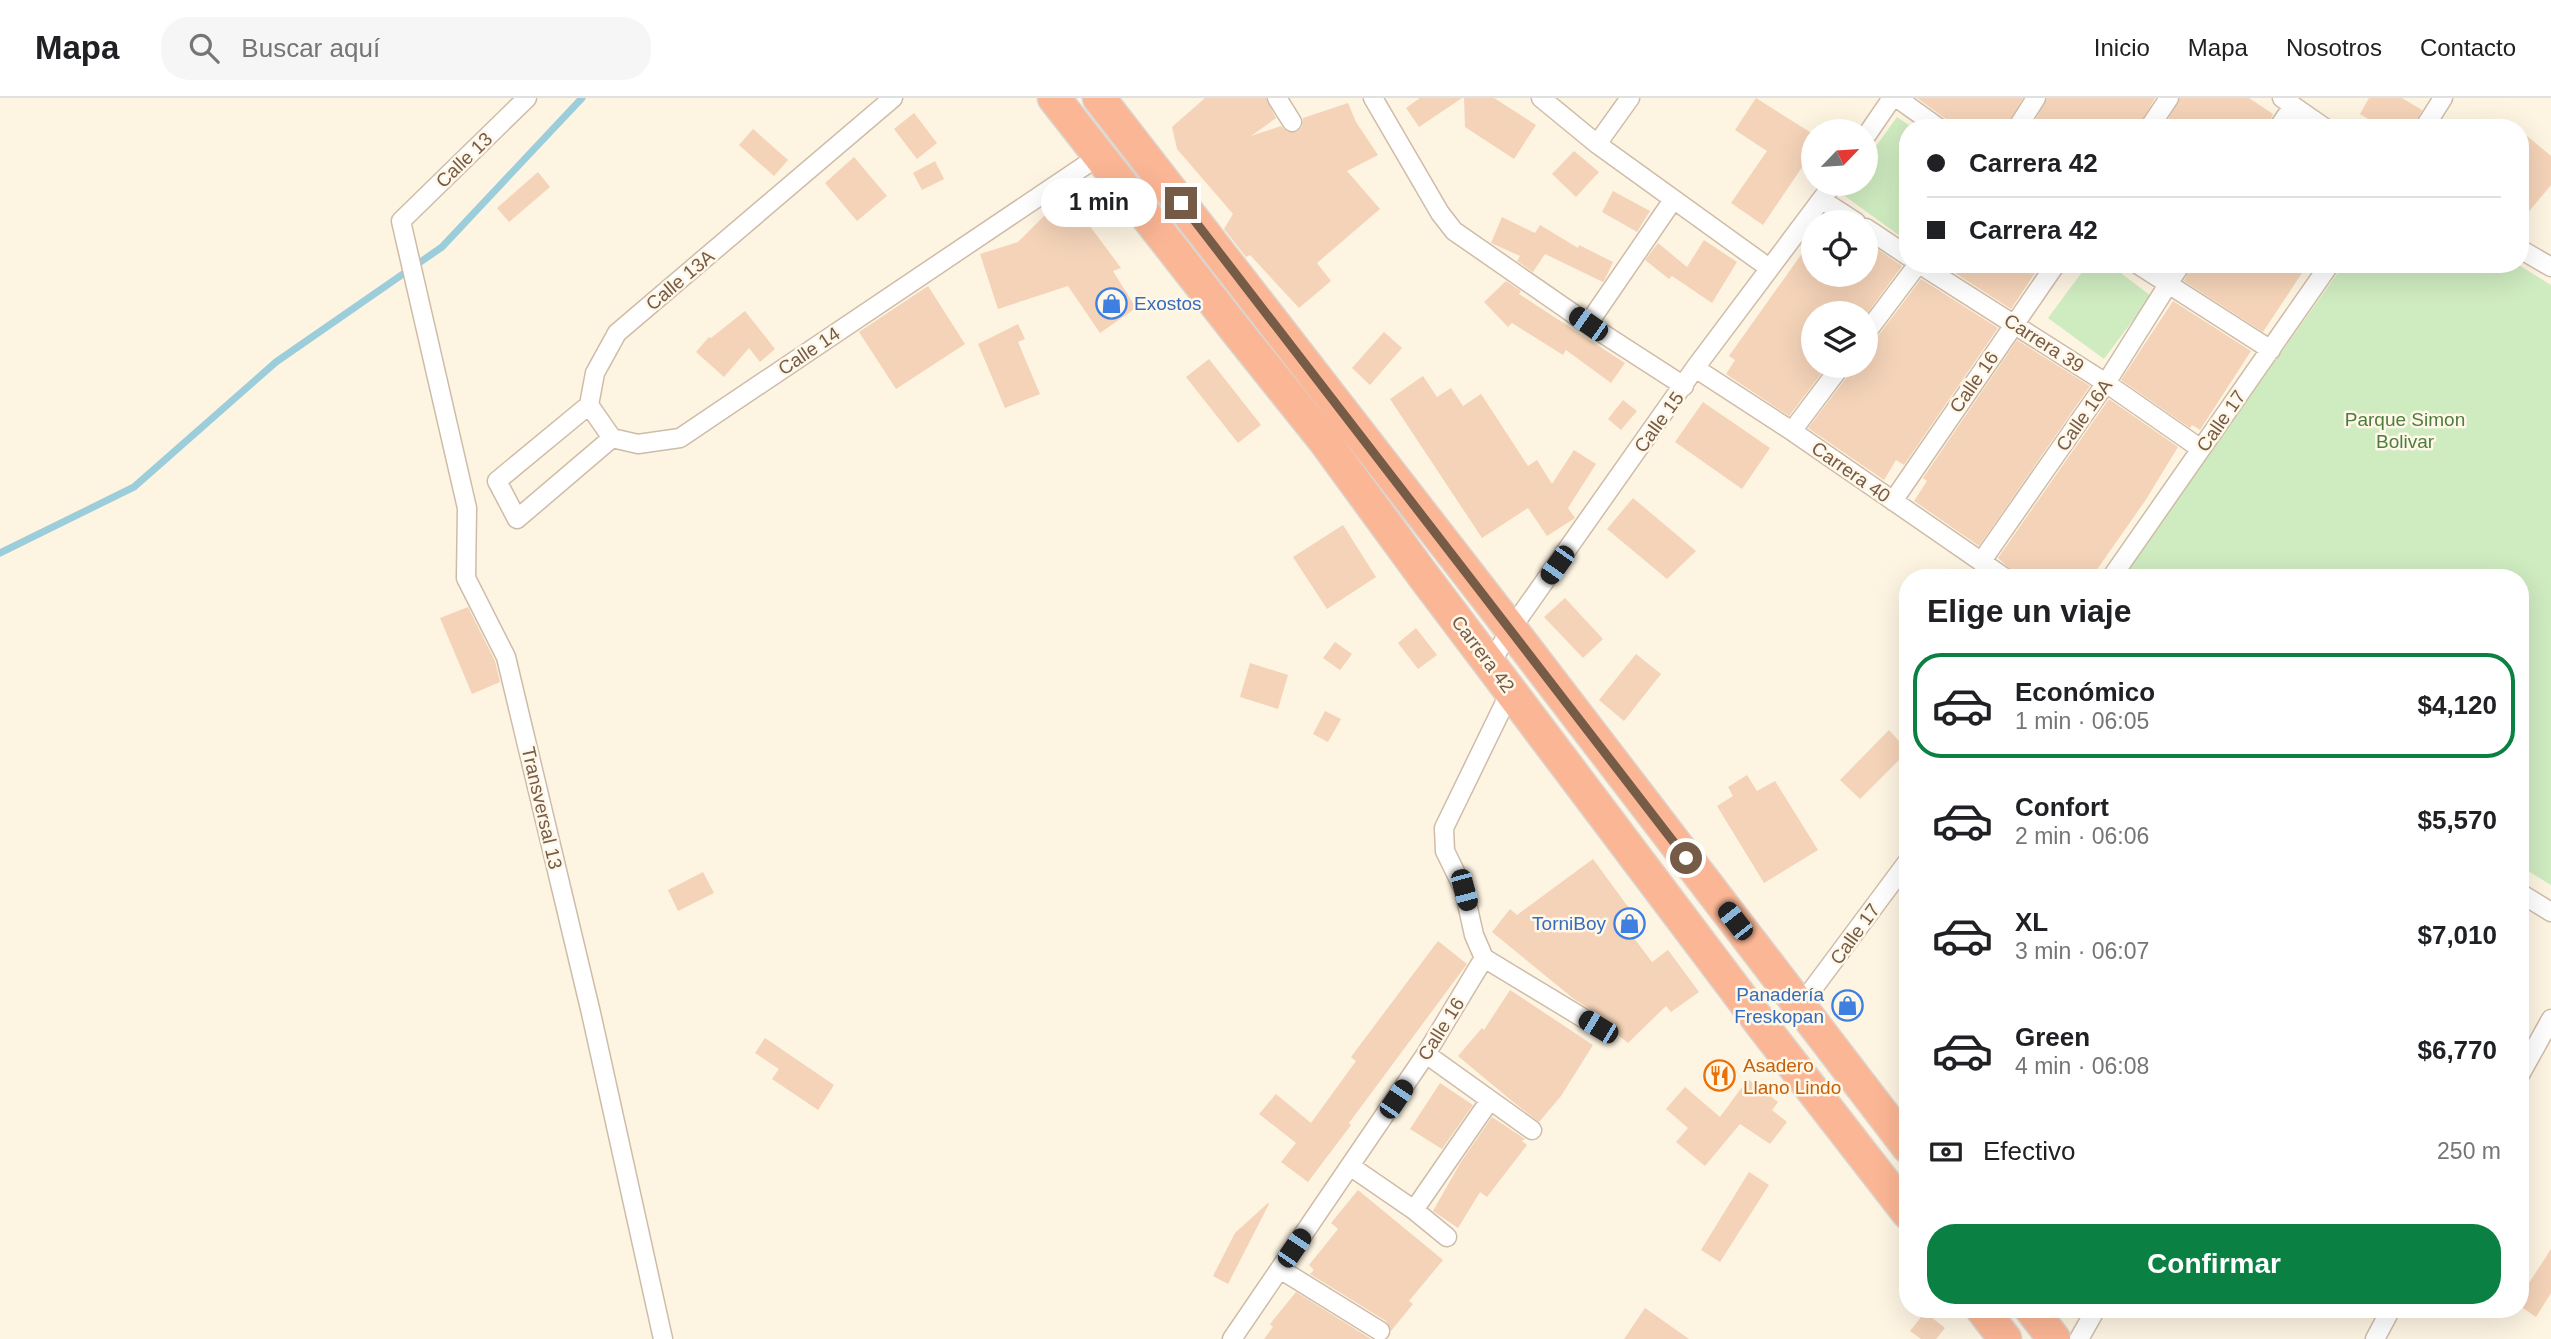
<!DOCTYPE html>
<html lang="es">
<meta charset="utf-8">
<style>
:root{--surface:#fff;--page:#f6f6f6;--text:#202124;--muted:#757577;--line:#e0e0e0;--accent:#0b8043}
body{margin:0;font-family:Helvetica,sans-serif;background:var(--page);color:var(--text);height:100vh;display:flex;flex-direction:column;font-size:26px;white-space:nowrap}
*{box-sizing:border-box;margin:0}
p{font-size:23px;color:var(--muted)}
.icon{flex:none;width:38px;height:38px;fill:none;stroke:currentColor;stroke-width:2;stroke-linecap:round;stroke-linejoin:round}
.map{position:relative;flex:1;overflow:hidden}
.sheet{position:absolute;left:1899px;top:471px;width:630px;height:749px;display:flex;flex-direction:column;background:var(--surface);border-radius:28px;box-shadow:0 7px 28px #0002}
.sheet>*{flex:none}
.banner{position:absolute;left:1899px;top:21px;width:630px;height:154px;border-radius:28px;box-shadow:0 7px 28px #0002;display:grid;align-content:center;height:154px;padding:0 28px;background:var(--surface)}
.needle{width:46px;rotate:65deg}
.buttons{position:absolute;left:1801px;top:21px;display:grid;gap:14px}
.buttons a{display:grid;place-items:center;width:77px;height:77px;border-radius:50%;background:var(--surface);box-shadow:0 7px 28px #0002;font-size:35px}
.end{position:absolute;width:32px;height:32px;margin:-16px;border:9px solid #765b47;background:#fff;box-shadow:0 0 0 4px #fff}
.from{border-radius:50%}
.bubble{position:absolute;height:49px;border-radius:24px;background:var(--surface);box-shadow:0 7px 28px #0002;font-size:23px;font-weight:600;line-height:49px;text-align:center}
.car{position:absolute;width:21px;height:42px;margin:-21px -10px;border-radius:9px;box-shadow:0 0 5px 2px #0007;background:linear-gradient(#222 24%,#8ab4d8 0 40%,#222 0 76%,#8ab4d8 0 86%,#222 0)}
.banner b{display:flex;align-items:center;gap:24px;height:66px;font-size:26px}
.banner b+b{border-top:2px solid var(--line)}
.banner i{width:18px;height:18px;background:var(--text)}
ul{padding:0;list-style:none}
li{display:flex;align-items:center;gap:21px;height:105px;margin:0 14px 10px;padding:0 14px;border:4px solid transparent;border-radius:28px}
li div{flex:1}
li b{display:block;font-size:26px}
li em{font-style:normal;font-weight:600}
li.current{border-color:var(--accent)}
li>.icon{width:63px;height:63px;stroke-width:1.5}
h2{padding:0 28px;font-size:32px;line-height:84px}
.pay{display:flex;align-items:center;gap:18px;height:77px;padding:0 28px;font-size:26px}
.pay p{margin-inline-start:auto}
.cta{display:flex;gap:14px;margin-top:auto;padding:14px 28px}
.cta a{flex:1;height:80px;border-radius:28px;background:var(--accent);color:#fff;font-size:28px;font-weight:600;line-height:80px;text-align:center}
header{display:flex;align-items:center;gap:42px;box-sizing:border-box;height:98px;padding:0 35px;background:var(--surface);border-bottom:2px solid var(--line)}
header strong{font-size:33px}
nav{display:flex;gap:38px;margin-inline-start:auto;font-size:24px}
.search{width:490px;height:63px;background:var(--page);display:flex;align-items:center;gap:18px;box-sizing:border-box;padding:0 24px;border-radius:28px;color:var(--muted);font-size:26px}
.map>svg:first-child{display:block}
.green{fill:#cfebc0}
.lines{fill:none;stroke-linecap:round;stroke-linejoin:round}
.stream{stroke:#9bcdda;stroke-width:7}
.building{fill:#f4d3b8}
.street-casing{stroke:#cfbca8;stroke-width:21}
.highway-casing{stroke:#dbd4cf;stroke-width:35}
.street{stroke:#fff;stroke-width:18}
.highway{stroke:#fbb695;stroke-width:32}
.route{stroke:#765b47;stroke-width:9}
.labels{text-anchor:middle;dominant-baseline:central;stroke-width:5;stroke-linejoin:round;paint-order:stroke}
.street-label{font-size:19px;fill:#765b47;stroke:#fff8e9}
.shop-label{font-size:19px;fill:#366cbe;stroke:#fff8e9;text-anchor:end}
.park-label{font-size:19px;fill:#4d7d3e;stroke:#fff8e9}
.food-label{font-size:19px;fill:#c56008;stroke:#fff8e9;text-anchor:start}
</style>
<header>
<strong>Mapa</strong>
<div class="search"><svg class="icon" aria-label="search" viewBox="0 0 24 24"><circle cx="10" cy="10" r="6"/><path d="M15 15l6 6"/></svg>Buscar aquí</div>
<nav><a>Inicio</a><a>Mapa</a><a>Nosotros</a><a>Contacto</a></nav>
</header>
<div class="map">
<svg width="2551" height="1241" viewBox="0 0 2551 1241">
<rect width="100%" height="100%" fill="#fdf4e2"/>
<path class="green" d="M1897 19 1913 30H1908L1907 143 1842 96 1849 86H1866V62Z
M2088 166H2109L2151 198 2104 261 2048 220Z
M2344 166H2517L2551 187V787L2520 768V480H2121Z"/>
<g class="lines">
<path class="stream" d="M0 455 134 389 276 264 442 149 582 0"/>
</g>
<path class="building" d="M1205 0H1266L1276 20 1251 38 1281 28 1287 34H1297L1302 29 1303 20 1348 5 1356 24 1378 57 1347 73 1380 111 1317 165 1331 183 1299 210 1250 157 1246 159 1224 131 1233 116 1177 51 1172 29Z
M1420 0H1462L1419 29 1406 10Z
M1464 0H1494L1536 27 1514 61 1465 29Z
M1756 0 1813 36V53L1763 127 1731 105 1767 53 1735 32Z
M1917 0H2023L2006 30H1950L1946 21Z
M2047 0H2155L2138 30H2031Z
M2180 0H2249L2273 16 2267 30H2163Z
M2369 0H2402L2422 12 2413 30H2383L2360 16Z
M914 15 937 45 917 61 894 31Z
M753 31 788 62 774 78 739 47Z
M2520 32 2551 58V87L2520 124Z
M1574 53 1599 74 1576 99 1552 76Z
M854 59 887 98 857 123 825 85Z
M935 63 944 81 922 92 913 75Z
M538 74 550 89 509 124 497 110Z
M1613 93 1650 113 1637 134 1602 114Z
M1066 96 1121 170 1113 173 1136 210 1100 235 1068 188 998 211 980 156 1018 144Z
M1502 119 1535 135 1540 127 1578 150 1579 147 1613 164 1605 181 1603 184 1545 156 1533 174 1517 163 1520 158 1491 145Z
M1813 140V177H1866V143L1902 168 1866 217 1813 215V268H1827L1789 318 1726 276 1735 262 1729 258Z
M1704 142 1737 164 1712 205 1672 178 1669 181 1645 162 1658 145 1687 169Z
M1941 166H2041L2011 211Z
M2192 166H2308L2263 234 2184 183Z
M1921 181 1998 230 1904 367 1896 362 1884 382 1808 330 1850 275 1852 268H1866V246L1875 242Z
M1506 183 1521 193 1519 196 1625 265 1611 285 1566 252 1563 257 1512 225 1508 229 1484 204Z
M928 188 965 246 896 291 859 234Z
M2173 203 2251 253 2200 332 2192 327 2190 330 2121 282Z
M745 213 775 251 760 264 749 250 724 279 696 254 709 239 711 240Z
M1018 226 1025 241 1018 244 1040 296 1005 310 978 246Z
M1384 234 1402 250 1370 287 1352 270Z
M2017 242 2090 288 1979 448 1914 403 1927 383 1923 380Z
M1209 261 1261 327 1238 345 1186 279Z
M1423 278 1437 299 1451 290 1463 308 1481 296 1528 368 1537 362 1552 386 1574 352 1596 366 1568 410 1575 420 1547 438 1528 410 1482 440 1390 301Z
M2109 301 2178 349 2145 403 2091 480H2020L1998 460Z
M1623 302 1637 313 1621 332 1608 321Z
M1703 304 1770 350 1742 391 1675 344Z
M1633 400 1696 453 1667 481 1607 431Z
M1343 427 1376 479 1327 511 1293 459Z
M1565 500 1603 541 1583 560 1544 519Z
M468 509 495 563 500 584 472 596 440 520Z
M1416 530 1437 557 1418 571 1398 545Z
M1335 544 1352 556 1340 572 1323 560Z
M1636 556 1661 576 1624 623 1599 602Z
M1250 565 1288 577 1278 611 1240 599Z
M1325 613 1341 621 1328 644 1313 636Z
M1889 632 1908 653 1860 701 1840 682Z
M1747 677 1757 693 1775 683 1818 752 1764 785 1717 708 1733 698 1728 689Z
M1593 761 1642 828 1631 836 1652 864 1668 852 1699 894 1671 914 1666 908 1628 945 1609 930 1604 920 1574 901 1492 834 1510 811 1517 817Z
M703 774 714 795 678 813 668 792Z
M1438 843 1467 866 1349 1025 1351 1027 1308 1084 1281 1064 1296 1045 1259 1016 1276 996 1311 1025 1356 963 1351 959Z
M1510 892 1593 947 1561 998 1539 1024 1512 1003 1458 958 1482 930 1484 932Z
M765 940 834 987 818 1012 772 981 779 971 755 955Z
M1748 981 1778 1004 1772 1012 1787 1024 1770 1046 1740 1026 1705 1068 1676 1044 1688 1030 1666 1011 1685 989 1720 1019Z
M1440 985 1473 1007 1442 1051 1410 1031Z
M1492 1019 1525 1041 1522 1043 1527 1047 1487 1099 1480 1094 1458 1130 1433 1113 1461 1064Z
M1749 1074 1769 1087 1720 1164 1701 1152Z
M1358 1092 1443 1162 1409 1203 1413 1206 1391 1233 1386 1223 1310 1176 1314 1172 1309 1167 1338 1131 1331 1125Z
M1268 1105 1269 1106 1228 1186 1213 1178 1235 1135Z
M2551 1151V1195L2536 1219 2520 1208V1179L2529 1185Z
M1296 1194 1371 1241H1264L1273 1229 1270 1226Z
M1645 1210 1689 1241H1624Z
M1925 1214 1945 1230 1936 1241H1921L1910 1233Z"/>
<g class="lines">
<defs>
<path id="street" d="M527 0 401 123 467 410 466 480 506 559 591 915 663 1241
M893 0 617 235 595 275 589 307 497 383 517 421 612 340 638 346 680 340 1099 58
M1277 0 1292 24
M1373 0 1440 115 1454 133 1588 226 1684 288
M1541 0 1597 46 1769 170
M1897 0 1939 30
M2282 0 2325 30
M2017 30 2036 0
M2149 30 2169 0
M2278 30 2293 8
M2424 30 2443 0
M1866 38 1892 0
M1597 46 1630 0
M1822 102 1856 124
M1866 130 1908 158
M2520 151 2551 169
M1919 166 2106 285 2201 351
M2137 166 2271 252
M1588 226 1673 102
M1866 235 1918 166
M1695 270 1792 333 2005 480
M589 307 612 340
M1792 333 1841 268
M1893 403 2056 166
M1981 464 2106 285 2181 166
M2111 480 2330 166
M1490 566 1511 531 1695 270 1833 86
M2520 795 2551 814
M1484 860 1474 837 1464 792 1445 753 1444 730 1511 592
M1484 860 1598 929
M1800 908 1908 763
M1426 956 1532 1032
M2520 977 2551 921
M1350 1068 1414 1112 1447 1139
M1414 1112 1490 1002
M1280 1171 1380 1233
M1232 1241 1426 956 1484 860
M2079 1241 2096 1211
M2375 1241 2391 1211"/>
<path id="highway" d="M1054 0 1239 236 1324 342 1422 476 1765 931 1908 1115
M1099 0 1511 531 1908 1049
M1982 1211 2005 1241
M2031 1211 2054 1241"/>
</defs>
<use href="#street" class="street-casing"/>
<use href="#highway" class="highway-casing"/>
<use href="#street" class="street"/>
<use href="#highway" class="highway"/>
</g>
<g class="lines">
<path class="route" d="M1181 105 1686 760"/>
</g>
<defs>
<symbol id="shop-ring" viewBox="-11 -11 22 22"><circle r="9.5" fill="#fff8e9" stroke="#3f7fe0" stroke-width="1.5"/><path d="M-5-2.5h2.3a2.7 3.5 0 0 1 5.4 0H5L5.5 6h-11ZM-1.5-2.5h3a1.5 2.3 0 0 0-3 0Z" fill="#3f7fe0"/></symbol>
<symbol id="restaurant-ring" viewBox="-11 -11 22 22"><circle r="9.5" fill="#fff8e9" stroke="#e8710a" stroke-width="1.5"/><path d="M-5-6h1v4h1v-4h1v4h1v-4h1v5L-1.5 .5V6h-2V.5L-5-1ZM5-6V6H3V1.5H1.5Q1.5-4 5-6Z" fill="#e8710a"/></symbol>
</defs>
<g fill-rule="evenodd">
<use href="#shop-ring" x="1094" y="188" width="35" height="35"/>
<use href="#shop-ring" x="1612" y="808" width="35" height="35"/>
<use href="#shop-ring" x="1830" y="890" width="35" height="35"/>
<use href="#restaurant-ring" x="1702" y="960" width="35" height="35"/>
</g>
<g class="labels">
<g class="street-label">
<text transform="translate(464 62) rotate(-44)">Calle 13</text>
<text transform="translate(680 182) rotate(-40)">Calle 13A</text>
<text transform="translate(2044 245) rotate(33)">Carrera 39</text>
<text transform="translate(809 253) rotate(-34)">Calle 14</text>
<text transform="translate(1974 284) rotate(-55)">Calle 16</text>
<text transform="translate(2084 317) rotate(-55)">Calle 16A</text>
<text transform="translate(2221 323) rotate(-55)">Calle 17</text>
<text transform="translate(1659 324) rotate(-54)">Calle 15</text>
<text transform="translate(1851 374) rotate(35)">Carrera 40</text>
<text transform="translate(1483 556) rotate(53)">Carrera 42</text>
<text transform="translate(542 710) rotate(77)">Transversal 13</text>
<text transform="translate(1855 836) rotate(-54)">Calle 17</text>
<text transform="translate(1441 931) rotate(-58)">Calle 16</text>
</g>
<g class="shop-label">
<text x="1134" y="205" text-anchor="start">Exostos</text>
<text x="1606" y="825">TorniBoy</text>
<text x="1824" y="896">Panadería<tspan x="1824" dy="22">Freskopan</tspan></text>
</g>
<g class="park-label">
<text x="2405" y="321">Parque Simon<tspan x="2405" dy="22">Bolivar</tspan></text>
</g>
<g class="food-label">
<text x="1743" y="967">Asadero<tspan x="1743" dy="22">Llano Lindo</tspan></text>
</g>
</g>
</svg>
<div class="buttons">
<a><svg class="needle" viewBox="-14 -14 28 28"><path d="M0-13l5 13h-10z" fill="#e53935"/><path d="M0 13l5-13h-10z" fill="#757577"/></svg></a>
<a><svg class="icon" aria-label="locate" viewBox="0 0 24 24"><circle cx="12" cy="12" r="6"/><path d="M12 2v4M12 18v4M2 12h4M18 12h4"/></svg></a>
<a><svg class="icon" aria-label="layers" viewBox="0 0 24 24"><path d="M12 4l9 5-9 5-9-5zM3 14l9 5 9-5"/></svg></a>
</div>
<i class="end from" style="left:1686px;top:760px"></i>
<i class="end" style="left:1181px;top:105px"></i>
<div class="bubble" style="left:1041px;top:80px;width:116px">1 min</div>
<i class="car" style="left:1588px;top:226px;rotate:305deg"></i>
<i class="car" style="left:1557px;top:467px;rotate:215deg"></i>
<i class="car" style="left:1464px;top:792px;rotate:165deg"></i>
<i class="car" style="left:1735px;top:823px;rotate:322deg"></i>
<i class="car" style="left:1598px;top:929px;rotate:301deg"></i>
<i class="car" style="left:1396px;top:1001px;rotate:34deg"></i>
<i class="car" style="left:1294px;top:1150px;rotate:34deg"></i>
<div class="banner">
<b><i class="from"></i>Carrera 42</b>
<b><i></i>Carrera 42</b>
</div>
<section class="sheet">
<h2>Elige un viaje</h2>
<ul>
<li class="current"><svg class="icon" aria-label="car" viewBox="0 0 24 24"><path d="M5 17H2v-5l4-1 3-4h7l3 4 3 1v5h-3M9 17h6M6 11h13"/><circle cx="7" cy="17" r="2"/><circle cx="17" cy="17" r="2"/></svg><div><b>Económico</b><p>1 min · 06:05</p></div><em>$4,120</em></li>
<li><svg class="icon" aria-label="car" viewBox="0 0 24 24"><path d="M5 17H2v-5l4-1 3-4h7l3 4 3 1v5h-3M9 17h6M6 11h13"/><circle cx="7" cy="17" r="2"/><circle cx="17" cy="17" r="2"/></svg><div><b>Confort</b><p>2 min · 06:06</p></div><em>$5,570</em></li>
<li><svg class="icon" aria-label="car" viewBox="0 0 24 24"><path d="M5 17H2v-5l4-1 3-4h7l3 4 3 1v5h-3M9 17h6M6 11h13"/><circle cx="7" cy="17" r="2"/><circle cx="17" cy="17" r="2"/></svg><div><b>XL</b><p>3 min · 06:07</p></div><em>$7,010</em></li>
<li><svg class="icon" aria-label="car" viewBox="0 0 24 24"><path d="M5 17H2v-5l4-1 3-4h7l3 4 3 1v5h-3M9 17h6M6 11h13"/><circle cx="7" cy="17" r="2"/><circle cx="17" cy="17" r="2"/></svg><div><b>Green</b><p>4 min · 06:08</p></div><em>$6,770</em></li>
</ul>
<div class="pay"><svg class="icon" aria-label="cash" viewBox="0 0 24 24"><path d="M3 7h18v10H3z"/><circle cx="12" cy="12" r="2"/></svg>Efectivo<p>250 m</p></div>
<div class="cta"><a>Confirmar</a></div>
</section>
</div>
